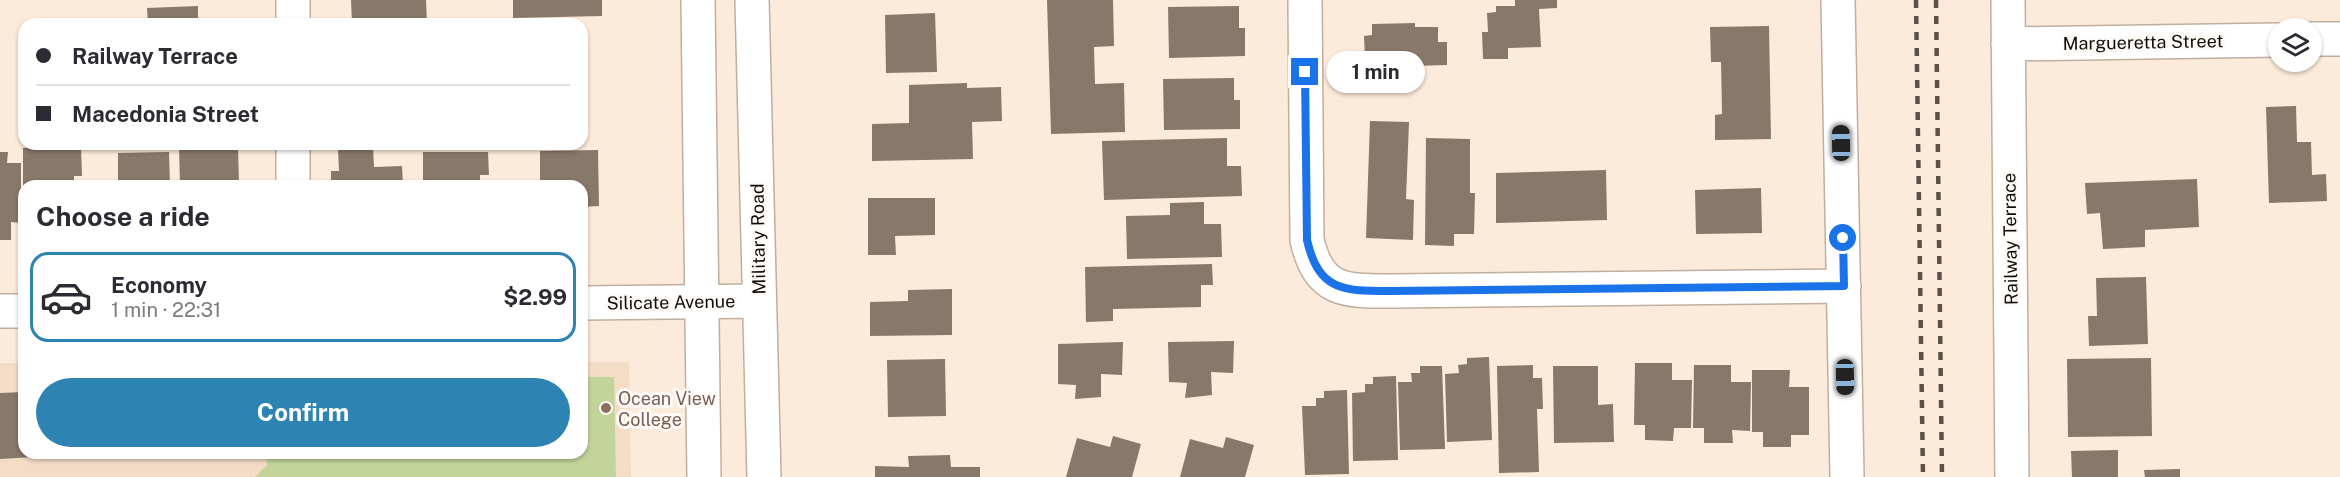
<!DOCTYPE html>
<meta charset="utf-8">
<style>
:root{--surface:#fff;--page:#f2f2f3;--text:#2b2b33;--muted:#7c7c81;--line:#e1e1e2;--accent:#2d83b2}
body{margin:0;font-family:"Public Sans",sans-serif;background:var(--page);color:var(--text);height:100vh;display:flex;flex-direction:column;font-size:22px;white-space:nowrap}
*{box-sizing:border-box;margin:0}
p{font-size:20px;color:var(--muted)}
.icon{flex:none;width:33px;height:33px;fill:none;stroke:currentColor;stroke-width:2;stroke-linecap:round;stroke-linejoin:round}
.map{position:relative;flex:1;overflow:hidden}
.drawer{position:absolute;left:18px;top:180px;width:570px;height:279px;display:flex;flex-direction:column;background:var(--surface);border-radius:18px;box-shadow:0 2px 4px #0004}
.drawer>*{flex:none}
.banner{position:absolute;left:18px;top:18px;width:570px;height:132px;border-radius:18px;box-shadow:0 2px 4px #0004;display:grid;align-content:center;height:132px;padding:0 18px;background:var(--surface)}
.tools{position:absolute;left:2268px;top:18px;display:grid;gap:12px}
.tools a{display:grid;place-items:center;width:54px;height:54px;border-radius:50%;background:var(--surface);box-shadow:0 2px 4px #0004;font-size:30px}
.end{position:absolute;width:27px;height:27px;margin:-14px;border:8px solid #1a73e8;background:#fff;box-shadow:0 0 0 3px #fff}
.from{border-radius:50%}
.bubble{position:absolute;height:42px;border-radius:21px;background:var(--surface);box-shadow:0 2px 4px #0004;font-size:20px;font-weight:700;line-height:42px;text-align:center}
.car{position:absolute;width:18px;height:36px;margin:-18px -9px;border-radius:8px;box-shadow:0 0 4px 2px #0007;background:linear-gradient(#222 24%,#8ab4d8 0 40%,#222 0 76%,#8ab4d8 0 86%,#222 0)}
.banner b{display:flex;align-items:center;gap:21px;height:57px;font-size:22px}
.banner b+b{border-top:2px solid var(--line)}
.banner i{width:15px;height:15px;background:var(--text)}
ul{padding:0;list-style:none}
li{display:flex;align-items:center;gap:18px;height:90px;margin:0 12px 9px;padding:0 6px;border:3px solid var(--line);border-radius:18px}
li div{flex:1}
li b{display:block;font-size:22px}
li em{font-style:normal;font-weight:700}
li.selected{border-color:var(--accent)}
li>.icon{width:54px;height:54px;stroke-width:1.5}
h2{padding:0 18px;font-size:27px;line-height:72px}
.button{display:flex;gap:12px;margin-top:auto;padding:12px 18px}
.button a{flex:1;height:69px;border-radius:36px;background:var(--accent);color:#fff;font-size:24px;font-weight:700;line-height:69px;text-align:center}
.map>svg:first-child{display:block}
.built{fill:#f4ddc7}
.green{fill:#c3d49a}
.building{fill:#877869}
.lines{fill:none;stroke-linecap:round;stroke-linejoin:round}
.minor-casing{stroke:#bfaf9f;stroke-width:36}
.tertiary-casing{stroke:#bfaf9f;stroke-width:36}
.minor{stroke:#fff;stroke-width:33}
.tertiary{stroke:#fff;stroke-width:33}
.rail{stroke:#5a5248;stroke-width:4.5;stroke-dasharray:8 8;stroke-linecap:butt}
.route{stroke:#1a73e8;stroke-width:8}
.education-dot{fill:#8d6e63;stroke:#fefaf7;stroke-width:2}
.labels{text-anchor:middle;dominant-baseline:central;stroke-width:6;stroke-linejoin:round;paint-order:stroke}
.street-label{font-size:18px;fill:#110c06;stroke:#fefaf7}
.education-label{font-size:18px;fill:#785e54;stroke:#fefaf7;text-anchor:start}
</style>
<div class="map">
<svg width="2340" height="477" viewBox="0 0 2340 477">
<rect width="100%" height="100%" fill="#fcebda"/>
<path class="built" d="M582 362H629L631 477H0V363H24V453H582Z"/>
<path class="green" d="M582 377H614L616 477H255L267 465 266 453H582Z"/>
<path class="building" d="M351 0H426L427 24H352Z
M513 0H602V16L513 18Z
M1047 0H1113L1114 46 1094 47 1095 84 1124 83 1125 132 1051 134Z
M1515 0H1557V8L1539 9 1541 47 1508 48V59H1483L1482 32H1488L1487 13 1496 12V6H1515Z
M198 6V24H148L147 8Z
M1239 6V28H1245V56L1169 58 1168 7Z
M935 13 937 72 886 73 885 15Z
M1415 23V27H1438V42H1447V65L1410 66 1411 72H1358L1357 60 1365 59 1364 36 1372 35V24Z
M1769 26 1771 139 1715 140V115L1722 114 1721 62H1711L1710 27Z
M1234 78V100H1240V129L1164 130 1163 79Z
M967 83V88L1001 87 1002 121 972 122 973 159 872 161V124L909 123V85Z
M2296 106 2297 142H2311L2312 175 2326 174 2327 201 2269 203 2266 107Z
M1370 121 1409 122 1406 199 1414 200 1413 240 1366 238Z
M1227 138V166H1241L1242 196 1104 200 1102 141Z
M1426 138 1470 139V193H1475L1474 234H1454V246L1425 245Z
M179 144H238L239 186H180Z
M81 147 82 176H74V186H23V148Z
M373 147 374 167 402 166 403 186H331V171H339L338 149Z
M598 150 599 206 582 207V186H540V151Z
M0 152H8L7 163H21V223L11 222V240H0Z
M169 152 170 186H118V153Z
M423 152H488L489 175H480V186H423Z
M1606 170 1607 220 1496 223V173Z
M2197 179 2199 227 2145 230V247L2103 249 2100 213 2087 214 2085 183Z
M1761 188 1762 233 1696 234 1695 190Z
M868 198H935V235L895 236 896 255H868Z
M1204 202V224H1221L1222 257 1127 259 1126 216 1170 215V203Z
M1212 264 1213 285H1201V307L1113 309V321L1086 322 1085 267Z
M2146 277 2148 344 2089 346 2088 316H2097L2096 278Z
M952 289V335L870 336V302L908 301V290Z
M1234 341 1233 373 1211 372 1212 395 1185 398 1187 383 1169 382 1168 342Z
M1123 342 1122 375 1101 374V397L1075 399 1076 385 1058 384V344Z
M1489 357 1492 440 1447 442 1445 374 1459 373 1458 365 1467 364V358Z
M2151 358 2152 436 2068 437 2067 359Z
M945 359 946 416 888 417 887 360Z
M1635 363H1672V380H1692L1691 428H1674L1673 441 1645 440V425H1634Z
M1533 365V378H1542L1543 409H1537L1539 472 1499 473 1497 366Z
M1694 365H1731V382H1751L1750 431 1732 430 1733 443H1704V428H1693Z
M1420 366H1442L1445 449 1400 450 1398 382H1412L1411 373H1420Z
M1553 366H1598V405L1613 404 1614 442 1554 443Z
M1752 370H1790L1789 387H1809V435H1791V447H1763V432H1752Z
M1396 376 1398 460 1353 461 1352 393 1365 392V384H1373V377Z
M1347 390 1349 474 1305 475 1302 406H1316V398H1324V391Z
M24 392V453H33V457L0 459V393Z
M1113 436 1141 444 1132 477H1066L1077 438 1110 447Z
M1226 437 1254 445 1245 477H1180L1190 439 1223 448Z
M2118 450V477H2072L2071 451Z
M950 455 951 467H980V477H875V466L909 467 908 456Z
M2180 469V477H2145L2144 470Z"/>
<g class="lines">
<defs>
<path id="minor" d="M293 0V24
M1305 0 1307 240C1319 292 1344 291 1392 291L1844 286
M1838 0 1847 477
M2008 0 2012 477
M2312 39H2340
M2008 44 2278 40
M293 144V186
M582 303 759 301
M0 311H24"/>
<path id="tertiary" d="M698 0 704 477
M752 0 764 477"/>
</defs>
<use href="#minor" class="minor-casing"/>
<use href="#tertiary" class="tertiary-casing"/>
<use href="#minor" class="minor"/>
<use href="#tertiary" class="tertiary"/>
<path class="rail" d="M1916 0 1923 477
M1936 0 1942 477"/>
</g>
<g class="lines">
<path class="route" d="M1305 72 1307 240C1319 292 1344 291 1392 291L1844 286 1843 238"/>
</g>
<circle class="education-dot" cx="606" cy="408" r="6"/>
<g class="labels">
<g class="street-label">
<text transform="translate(2143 42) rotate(-1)">Margueretta Street</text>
<text transform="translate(758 239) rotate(-91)">Military Road</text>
<text transform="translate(2010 239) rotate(-91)">Railway Terrace</text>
<text transform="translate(671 302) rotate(-1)">Silicate Avenue</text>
</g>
<g class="education-label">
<text x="618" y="398">Ocean View<tspan x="618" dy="21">College</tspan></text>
</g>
</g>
</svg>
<div class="tools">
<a><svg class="icon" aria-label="layers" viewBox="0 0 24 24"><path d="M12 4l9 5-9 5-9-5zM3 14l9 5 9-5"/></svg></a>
</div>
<i class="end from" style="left:1843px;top:238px"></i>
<i class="end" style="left:1305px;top:72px"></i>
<div class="bubble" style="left:1326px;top:51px;width:99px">1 min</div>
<i class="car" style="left:1841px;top:143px;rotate:359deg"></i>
<i class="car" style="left:1845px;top:377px;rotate:179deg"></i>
<div class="banner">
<b><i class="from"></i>Railway Terrace</b>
<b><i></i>Macedonia Street</b>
</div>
<section class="drawer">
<h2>Choose a ride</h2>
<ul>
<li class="selected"><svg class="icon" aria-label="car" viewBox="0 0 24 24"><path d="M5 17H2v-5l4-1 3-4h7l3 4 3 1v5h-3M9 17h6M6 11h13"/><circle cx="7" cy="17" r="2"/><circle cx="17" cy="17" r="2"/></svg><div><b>Economy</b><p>1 min · 22:31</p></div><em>$2.99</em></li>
</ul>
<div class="button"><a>Confirm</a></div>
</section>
</div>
